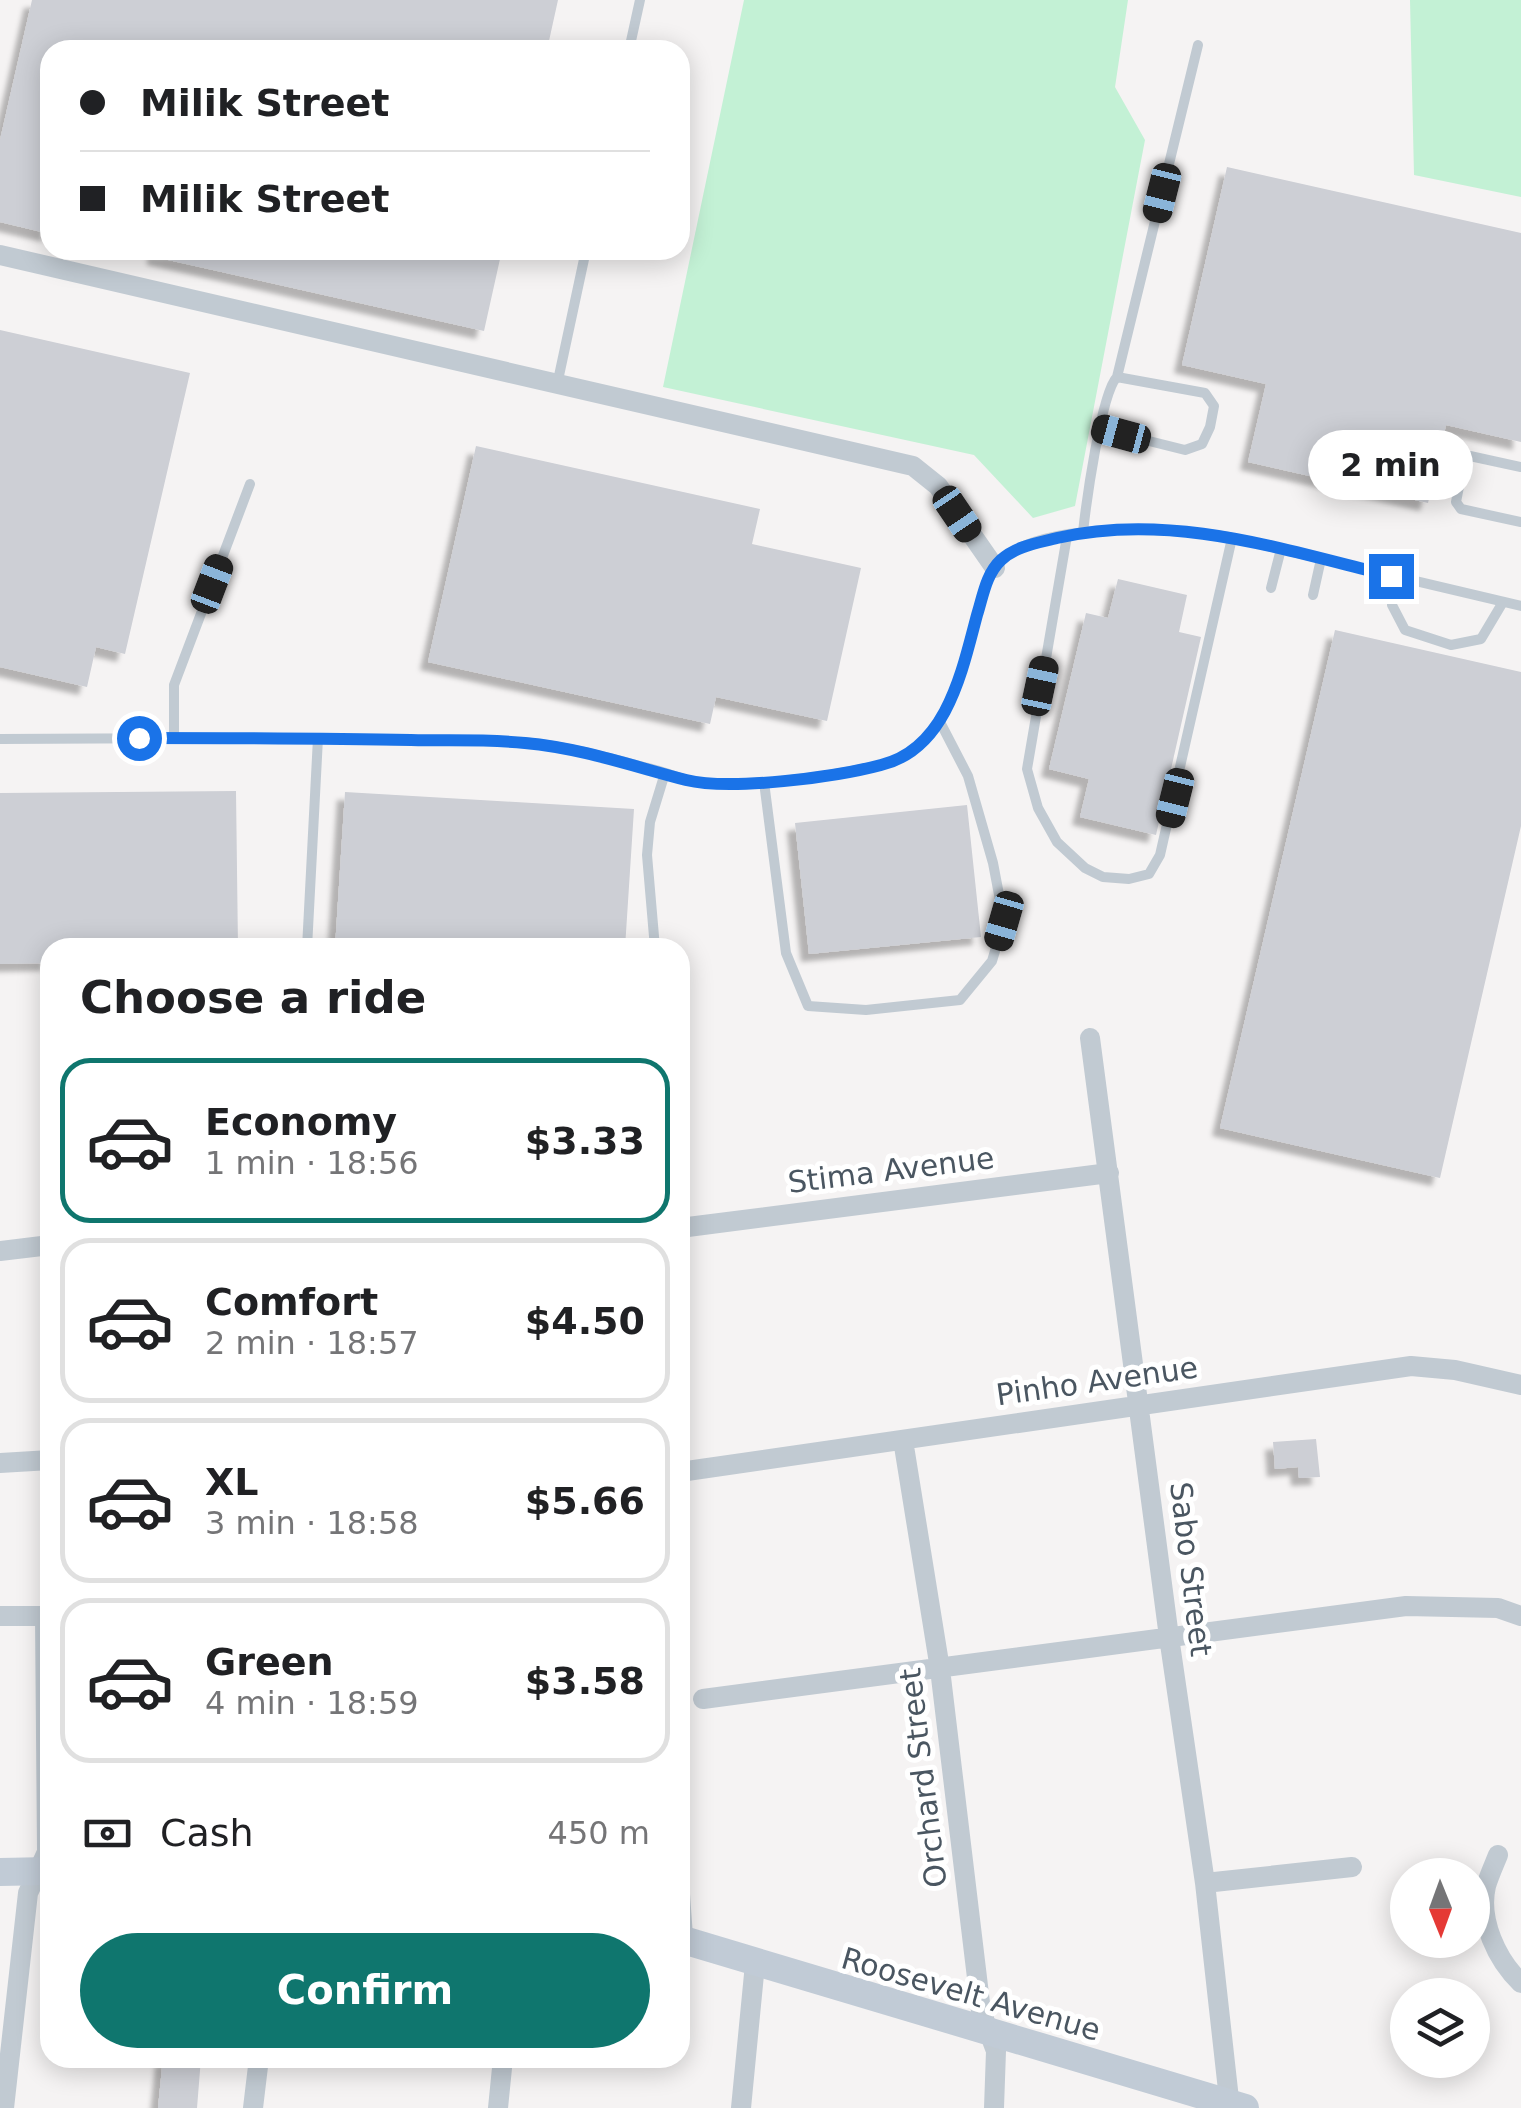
<!DOCTYPE html>
<meta charset="utf-8">
<style>
:root{--surface:#fff;--page:#f2f2f2;--text:#202124;--muted:#757577;--line:#e0e0e0;--accent:#0f766e}
body{margin:0;font-family:"DejaVu Sans",sans-serif;background:var(--page);color:var(--text);height:100vh;display:flex;flex-direction:column;font-size:38px;white-space:nowrap}
*{box-sizing:border-box;margin:0}
p{font-size:32px;color:var(--muted)}
.icon{flex:none;width:55px;height:55px;fill:none;stroke:currentColor;stroke-width:2;stroke-linecap:round;stroke-linejoin:round}
.map{position:relative;flex:1;overflow:hidden}
.drawer{position:absolute;left:40px;top:938px;width:650px;height:1130px;display:flex;flex-direction:column;background:var(--surface);border-radius:30px;box-shadow:0 5px 25px #0003}
.drawer>*{flex:none}
.guide{position:absolute;left:40px;top:40px;width:650px;height:220px;border-radius:30px;box-shadow:0 5px 25px #0003;display:grid;align-content:center;height:220px;padding:0 40px;background:var(--surface)}
.needle{width:65px;rotate:179deg}
.tools{position:absolute;left:1390px;top:1858px;display:grid;gap:20px}
.tools a{display:grid;place-items:center;width:100px;height:100px;border-radius:50%;background:var(--surface);box-shadow:0 5px 25px #0003;font-size:50px}
.end{position:absolute;width:45px;height:45px;margin:-22px;border:12px solid #1a73e8;background:#fff;box-shadow:0 0 0 5px #fff}
.from{border-radius:50%}
.bubble{position:absolute;height:70px;border-radius:35px;background:var(--surface);box-shadow:0 5px 25px #0003;font-size:32px;font-weight:600;line-height:70px;text-align:center}
.car{position:absolute;width:30px;height:60px;margin:-30px -15px;border-radius:12px;box-shadow:0 0 8px 2px #0007;background:linear-gradient(#222 24%,#8ab4d8 0 40%,#222 0 76%,#8ab4d8 0 86%,#222 0)}
.guide b{display:flex;align-items:center;gap:35px;height:95px;font-size:38px}
.guide b+b{border-top:2px solid var(--line)}
.guide i{width:25px;height:25px;background:var(--text)}
ul{padding:0;list-style:none}
li{display:flex;align-items:center;gap:30px;height:165px;margin:0 20px 15px;padding:0 20px;border:5px solid var(--line);border-radius:30px}
li div{flex:1}
li b{display:block;font-size:38px}
li em{font-style:normal;font-weight:600}
li.current{border-color:var(--accent)}
li>.icon{width:90px;height:90px;stroke-width:1.5}
h2{padding:0 40px;font-size:45px;line-height:120px}
.pay{display:flex;align-items:center;gap:25px;height:110px;padding:0 40px;font-size:38px}
.pay p{margin-inline-start:auto}
.cta{display:flex;gap:20px;margin-top:auto;padding:20px 40px}
.cta a{flex:1;height:115px;border-radius:60px;background:var(--accent);color:#fff;font-size:40px;font-weight:600;line-height:115px;text-align:center}
.map>svg:first-child{display:block}
.green{fill:#c3f1d5}
.building{fill:#cdcfd5;filter:url(#shadow)}
.lines{fill:none;stroke-linecap:round;stroke-linejoin:round}
.service{stroke:#c1cad2;stroke-width:10}
.minor{stroke:#c1cad2;stroke-width:20}
.secondary{stroke:#c1cbd6;stroke-width:28}
.route{stroke:#1a73e8;stroke-width:12}
.labels{text-anchor:middle;dominant-baseline:central;stroke-width:10;stroke-linejoin:round;paint-order:stroke}
.street-label{font-size:30px;fill:#4a5661;stroke:#fff}
</style>
<div class="map">
<svg width="1521" height="2108" viewBox="0 0 1521 2108">
<defs>
<filter id="shadow"><feDropShadow dx="-8" dy="8" stdDeviation="2.5" flood-color="#0004"/></filter>
</defs>
<rect width="100%" height="100%" fill="#f5f3f3"/>
<path class="green" d="M744 0H1128L1115 87 1145 140 1075 506 1033 518 974 455 663 387Z
M1410 0H1521V197L1414 175Z"/>
<path class="building" d="M32 0H558L547 50H50V234L0 222V140Z
M1227 167 1521 233V442L1446 425 1428 503 1248 462 1266 384 1182 365Z
M155 250H502L484 331 155 257Z
M0 330 190 373 125 654 96 647 87 687 0 667Z
M476 446 760 509 752 544 861 568 827 721 716 697 710 724 428 662Z
M1118 579 1187 595 1179 632 1201 637 1156 835 1080 817 1089 779 1049 769 1086 613 1108 618Z
M1335 630 1521 672V826L1440 1178 1220 1128Z
M236 791 238 948H50V963L0 964V793Z
M345 792 634 809 625 948H335Z
M967 805 981 937 809 954 795 823Z
M1316 1439 1320 1477 1299 1478 1298 1467 1275 1469 1273 1442Z
M163 2058H201L197 2108H158Z"/>
<g class="lines">
<path class="service" d="M629 50 640 0
M1117 377 1198 45
M557 385 586 250
M1521 467 1470 456 1463 466 1456 502 1461 509 1521 522
M1083 532C1086 505 1101 393 1117 377L1205 393 1214 406 1210 427 1202 444 1185 450 1101 429
M1067 536 1027 769 1038 808 1057 842 1085 868 1103 877 1129 879 1149 874 1160 855 1232 538
M1391 575 1392 605 1405 630 1451 645 1481 639 1503 602
M1271 588 1281 549
M1313 595 1321 559
M174 738V685L250 484
M0 739C129 738 258 737 386 740 432 741 478 739 523 742 568 746 612 759 656 770 668 773 680 779 692 781 743 789 829 777 880 765 947 750 961 671 977 615 982 596 986 574 1001 560 1044 520 1174 528 1229 537L1521 606
M764 782 786 953 808 1006 866 1010 960 1000 992 961 1004 921 993 863 968 776 939 720
M307 948 318 738
M655 948 647 855 650 822 665 773
M680 1824 688 1936"/>
<path class="minor" d="M0 255 913 466 938 486 995 568
M1090 1038 1169 1637 1205 1883 1230 2108
M680 1228 1109 1173
M0 1251 50 1245
M903 1440 940 1669 981 2011 996 2051 994 2108
M0 1463 50 1460
M680 1472 1411 1366 1455 1370 1521 1385
M0 1616H50
M703 1699 1406 1606 1498 1608 1521 1616
M1498 1855C1494 1865 1489 1876 1486 1886 1478 1920 1497 1960 1521 1983
M1205 1883 1352 1867
M4 2108 28 1893 47 1852 45 1616
M253 2108 259 2058
M498 2108 503 2058
M741 2108 755 1964"/>
<path class="secondary" d="M0 1872 50 1871
M680 1939 1245 2108"/>
</g>
<g class="lines">
<path class="route" d="M139 738C230 738 320 738 411 740 449 741 487 739 525 743 581 748 632 766 686 780 731 791 836 777 881 765 947 749 962 671 977 615 983 596 986 574 1001 560 1016 546 1038 543 1057 538 1170 512 1281 549 1391 576"/>
</g>
<g class="labels">
<g class="street-label">
<text transform="translate(891 1170) rotate(-7)">Stima Avenue</text>
<text transform="translate(1097 1381) rotate(-8)">Pinho Avenue</text>
<text transform="translate(1191 1569) rotate(83)">Sabo Street</text>
<text transform="translate(923 1778) rotate(-97)">Orchard Street</text>
<text transform="translate(971 1994) rotate(16)">Roosevelt Avenue</text>
</g>
</g>
</svg>
<div class="tools">
<a><svg class="needle" viewBox="-14 -14 28 28"><path d="M0-13l5 13h-10z" fill="#e53935"/><path d="M0 13l5-13h-10z" fill="#757577"/></svg></a>
<a><svg class="icon" aria-label="layers" viewBox="0 0 24 24"><path d="M12 4l9 5-9 5-9-5zM3 14l9 5 9-5"/></svg></a>
</div>
<i class="end from" style="left:139px;top:738px"></i>
<i class="end" style="left:1391px;top:576px"></i>
<div class="bubble" style="left:1308px;top:430px;width:165px">2 min</div>
<i class="car" style="left:1162px;top:193px;rotate:194deg"></i>
<i class="car" style="left:1121px;top:434px;rotate:285deg"></i>
<i class="car" style="left:957px;top:514px;rotate:146deg"></i>
<i class="car" style="left:212px;top:584px;rotate:21deg"></i>
<i class="car" style="left:1040px;top:686px;rotate:12deg"></i>
<i class="car" style="left:1175px;top:798px;rotate:194deg"></i>
<i class="car" style="left:1004px;top:921px;rotate:196deg"></i>
<div class="guide">
<b><i class="from"></i>Milik Street</b>
<b><i></i>Milik Street</b>
</div>
<section class="drawer">
<h2>Choose a ride</h2>
<ul>
<li class="current"><svg class="icon" aria-label="car" viewBox="0 0 24 24"><path d="M5 17H2v-5l4-1 3-4h7l3 4 3 1v5h-3M9 17h6M6 11h13"/><circle cx="7" cy="17" r="2"/><circle cx="17" cy="17" r="2"/></svg><div><b>Economy</b><p>1 min · 18:56</p></div><em>$3.33</em></li>
<li><svg class="icon" aria-label="car" viewBox="0 0 24 24"><path d="M5 17H2v-5l4-1 3-4h7l3 4 3 1v5h-3M9 17h6M6 11h13"/><circle cx="7" cy="17" r="2"/><circle cx="17" cy="17" r="2"/></svg><div><b>Comfort</b><p>2 min · 18:57</p></div><em>$4.50</em></li>
<li><svg class="icon" aria-label="car" viewBox="0 0 24 24"><path d="M5 17H2v-5l4-1 3-4h7l3 4 3 1v5h-3M9 17h6M6 11h13"/><circle cx="7" cy="17" r="2"/><circle cx="17" cy="17" r="2"/></svg><div><b>XL</b><p>3 min · 18:58</p></div><em>$5.66</em></li>
<li><svg class="icon" aria-label="car" viewBox="0 0 24 24"><path d="M5 17H2v-5l4-1 3-4h7l3 4 3 1v5h-3M9 17h6M6 11h13"/><circle cx="7" cy="17" r="2"/><circle cx="17" cy="17" r="2"/></svg><div><b>Green</b><p>4 min · 18:59</p></div><em>$3.58</em></li>
</ul>
<div class="pay"><svg class="icon" aria-label="cash" viewBox="0 0 24 24"><path d="M3 7h18v10H3z"/><circle cx="12" cy="12" r="2"/></svg>Cash<p>450 m</p></div>
<div class="cta"><a>Confirm</a></div>
</section>
</div>
